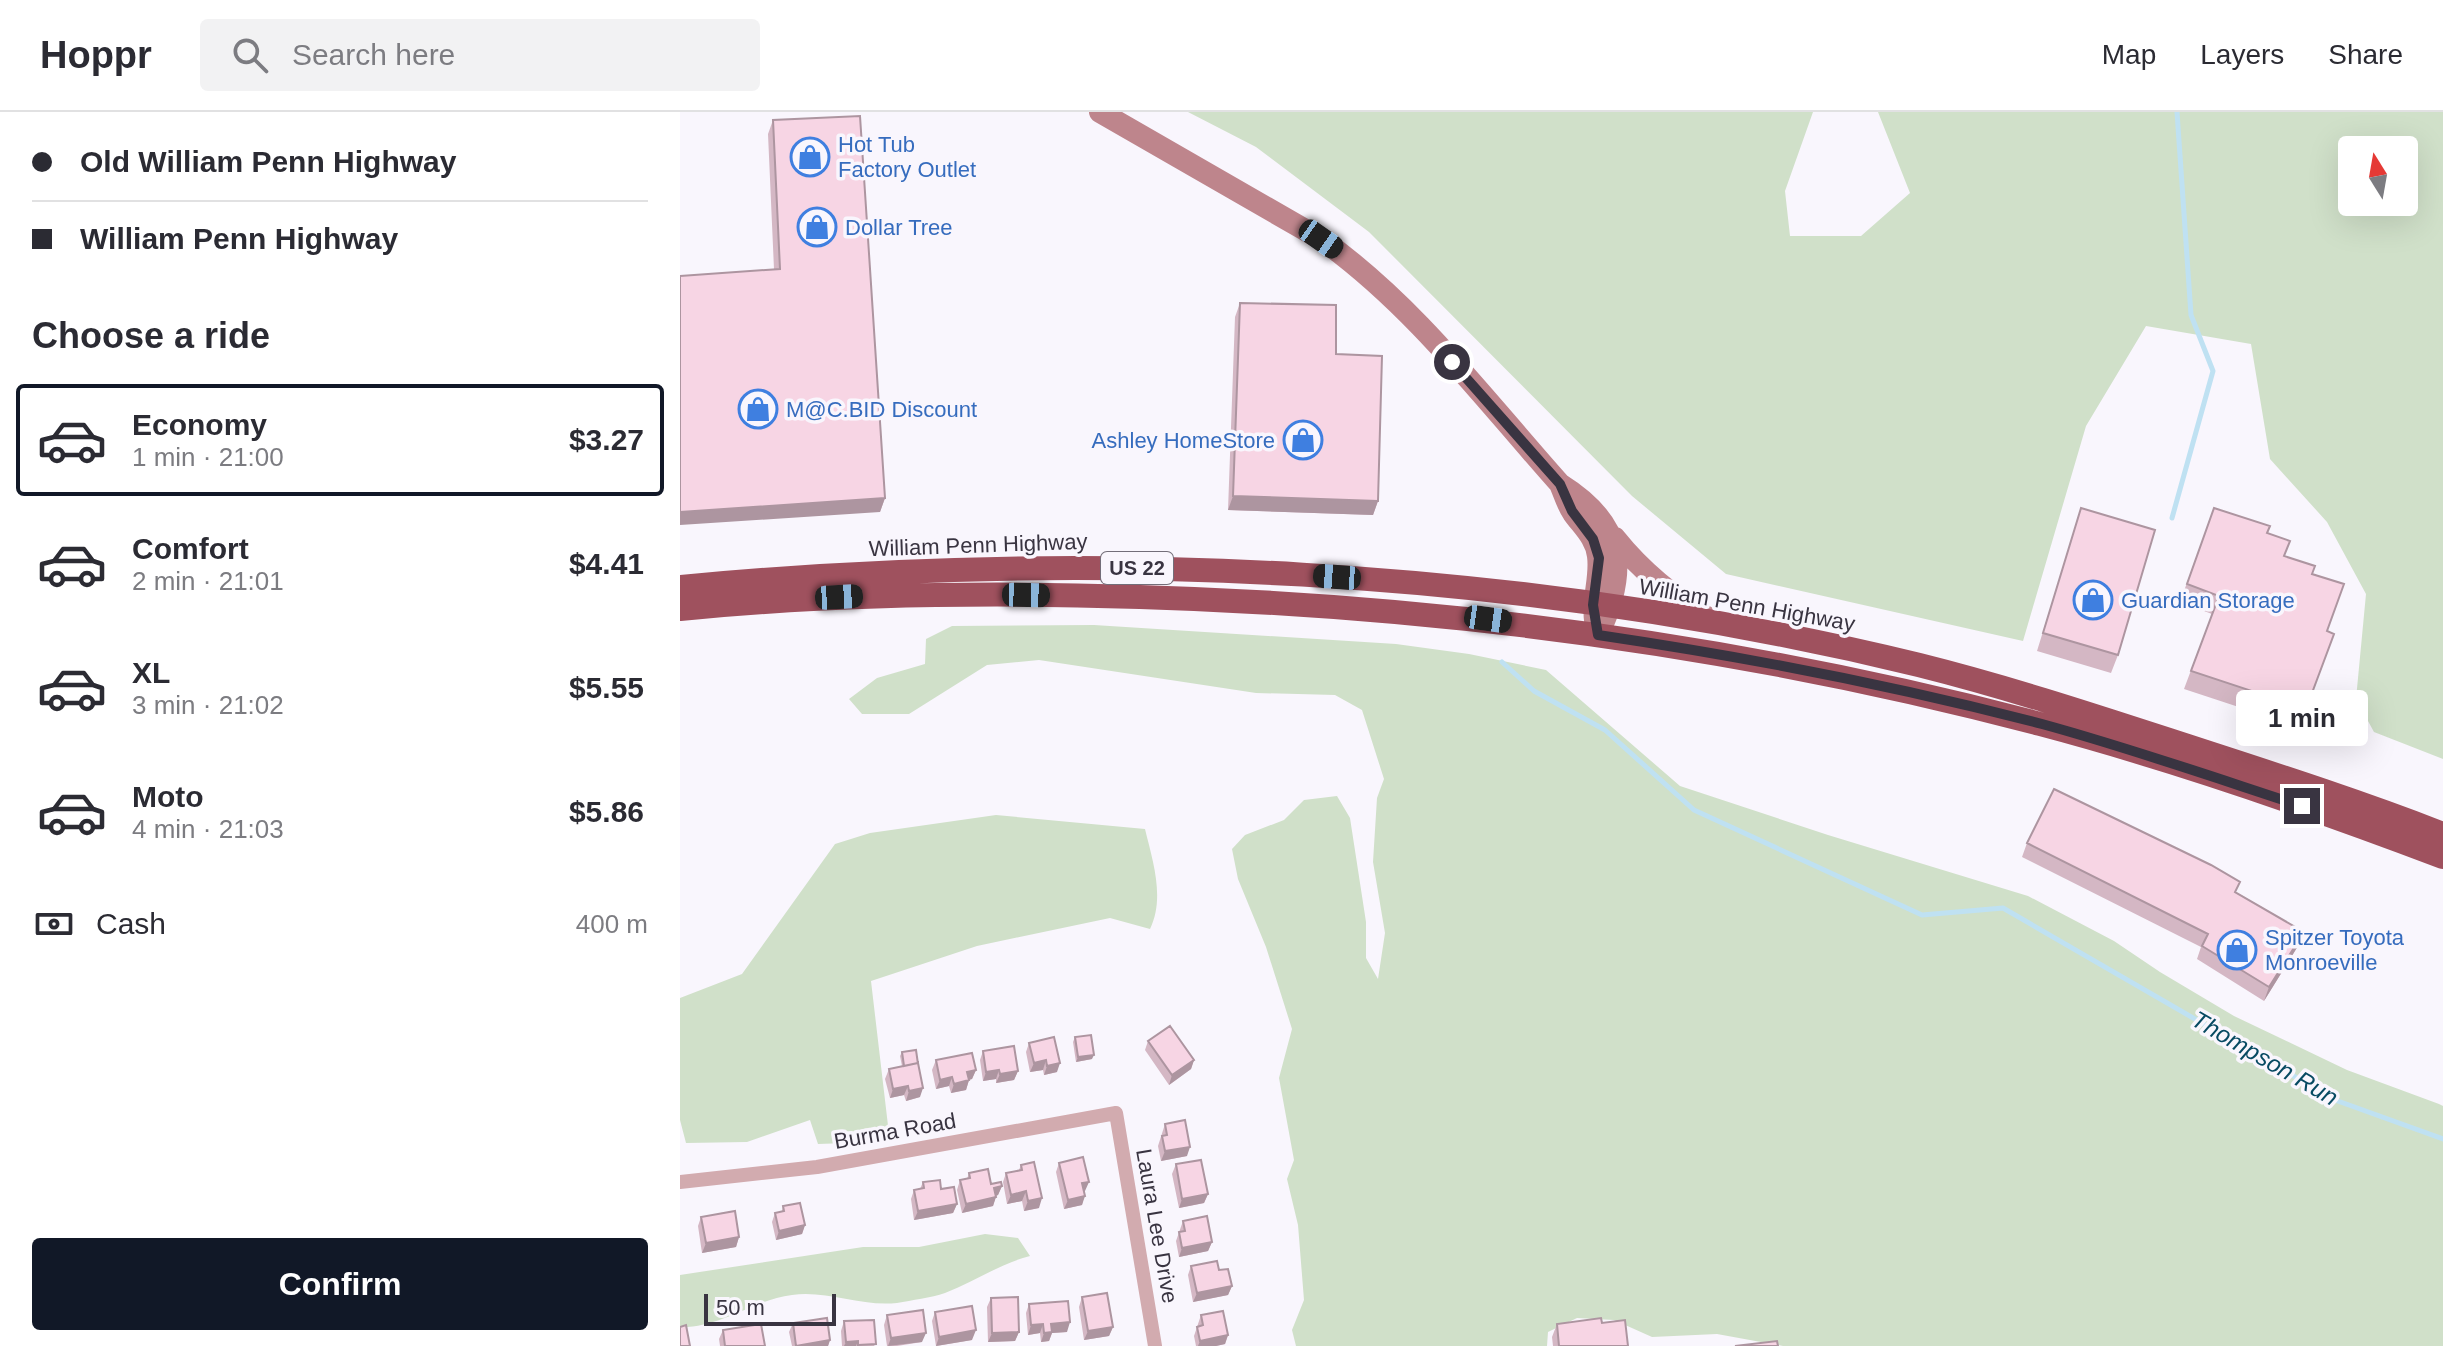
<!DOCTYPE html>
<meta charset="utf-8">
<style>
:root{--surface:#fff;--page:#f2f2f3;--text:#2b2b33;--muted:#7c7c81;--line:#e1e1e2;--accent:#111827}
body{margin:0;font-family:Arial,sans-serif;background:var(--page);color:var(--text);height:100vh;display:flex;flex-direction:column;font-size:30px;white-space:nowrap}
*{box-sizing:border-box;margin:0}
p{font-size:26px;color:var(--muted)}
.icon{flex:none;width:44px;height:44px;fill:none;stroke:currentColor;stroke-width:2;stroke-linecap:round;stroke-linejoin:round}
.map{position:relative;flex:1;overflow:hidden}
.drawer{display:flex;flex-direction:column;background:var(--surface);width:680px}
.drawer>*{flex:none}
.top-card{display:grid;align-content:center;height:176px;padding:0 32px;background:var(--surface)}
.needle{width:52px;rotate:349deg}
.controls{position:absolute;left:1658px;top:24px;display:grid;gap:16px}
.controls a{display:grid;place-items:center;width:80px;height:80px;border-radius:8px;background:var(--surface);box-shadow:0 8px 32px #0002;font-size:40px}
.scale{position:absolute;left:24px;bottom:20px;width:132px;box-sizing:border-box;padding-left:8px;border:4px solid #393441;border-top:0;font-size:22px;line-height:28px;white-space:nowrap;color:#393441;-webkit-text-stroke:6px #f9f6fd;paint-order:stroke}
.end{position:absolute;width:36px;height:36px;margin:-18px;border:10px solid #393441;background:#fff;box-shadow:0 0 0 4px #fff}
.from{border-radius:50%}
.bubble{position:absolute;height:56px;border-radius:8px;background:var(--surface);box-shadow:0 8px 32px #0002;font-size:26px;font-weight:600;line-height:56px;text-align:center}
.car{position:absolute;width:24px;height:48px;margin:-24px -12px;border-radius:10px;box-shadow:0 0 6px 2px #0007;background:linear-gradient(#222 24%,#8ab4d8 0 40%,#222 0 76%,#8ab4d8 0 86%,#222 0)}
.top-card b{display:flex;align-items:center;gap:28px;height:76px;font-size:30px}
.top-card b+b{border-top:2px solid var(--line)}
.top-card i{width:20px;height:20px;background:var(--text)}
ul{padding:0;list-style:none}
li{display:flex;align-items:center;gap:24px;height:112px;margin:0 16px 12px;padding:0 16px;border:4px solid transparent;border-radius:8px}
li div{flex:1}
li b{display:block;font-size:30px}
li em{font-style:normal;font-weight:600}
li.selected{border-color:var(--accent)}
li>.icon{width:72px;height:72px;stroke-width:1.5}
h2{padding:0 32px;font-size:36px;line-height:96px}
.pay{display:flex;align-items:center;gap:20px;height:88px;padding:0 32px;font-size:30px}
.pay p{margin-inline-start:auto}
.action{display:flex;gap:16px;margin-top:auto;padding:16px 32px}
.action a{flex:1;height:92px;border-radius:8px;background:var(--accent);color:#fff;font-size:32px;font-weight:600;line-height:92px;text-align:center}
header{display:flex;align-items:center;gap:48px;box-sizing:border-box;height:112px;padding:0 40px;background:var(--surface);border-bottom:2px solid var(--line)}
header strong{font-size:38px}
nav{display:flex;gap:44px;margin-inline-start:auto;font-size:28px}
.search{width:560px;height:72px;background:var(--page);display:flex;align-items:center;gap:20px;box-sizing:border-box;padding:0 28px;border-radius:8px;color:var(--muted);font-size:30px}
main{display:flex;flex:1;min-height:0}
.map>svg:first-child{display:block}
.green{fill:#d0e0c9;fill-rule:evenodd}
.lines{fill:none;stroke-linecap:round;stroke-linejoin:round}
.stream{stroke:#bfe1f2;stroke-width:5}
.street{stroke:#d2abaf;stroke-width:14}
.secondary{stroke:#be858c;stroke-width:22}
.highway{stroke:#9f515e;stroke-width:24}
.wall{fill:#d4b7c4}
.shaded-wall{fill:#ad95a0}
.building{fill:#f7d5e4;stroke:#ad95a0;stroke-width:2}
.route{stroke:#393441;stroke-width:10}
.labels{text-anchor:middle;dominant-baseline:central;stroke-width:7;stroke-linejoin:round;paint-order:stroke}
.shield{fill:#f9f6fd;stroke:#736e79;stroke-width:2}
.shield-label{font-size:20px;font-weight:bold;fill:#393441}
.shop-label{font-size:22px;fill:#366cbe;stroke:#f9f6fd;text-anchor:start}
.street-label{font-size:22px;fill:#393441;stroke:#f9f6fd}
.water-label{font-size:24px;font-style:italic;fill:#074a62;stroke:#f9f6fd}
</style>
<header>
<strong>Hoppr</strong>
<div class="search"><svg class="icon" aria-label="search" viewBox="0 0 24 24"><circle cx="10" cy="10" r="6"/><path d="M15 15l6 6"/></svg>Search here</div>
<nav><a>Map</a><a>Layers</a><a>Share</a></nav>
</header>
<main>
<section class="drawer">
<div class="top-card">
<b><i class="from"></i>Old William Penn Highway</b>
<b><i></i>William Penn Highway</b>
</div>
<h2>Choose a ride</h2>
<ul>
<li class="selected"><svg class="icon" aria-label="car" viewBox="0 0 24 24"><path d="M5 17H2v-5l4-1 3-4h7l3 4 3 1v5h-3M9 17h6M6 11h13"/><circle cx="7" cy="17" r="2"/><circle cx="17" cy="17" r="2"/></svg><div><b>Economy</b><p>1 min · 21:00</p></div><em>$3.27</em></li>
<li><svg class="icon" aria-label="car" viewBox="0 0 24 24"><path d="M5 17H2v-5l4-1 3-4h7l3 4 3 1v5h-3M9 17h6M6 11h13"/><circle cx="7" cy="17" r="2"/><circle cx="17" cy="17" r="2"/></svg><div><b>Comfort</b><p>2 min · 21:01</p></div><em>$4.41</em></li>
<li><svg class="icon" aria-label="car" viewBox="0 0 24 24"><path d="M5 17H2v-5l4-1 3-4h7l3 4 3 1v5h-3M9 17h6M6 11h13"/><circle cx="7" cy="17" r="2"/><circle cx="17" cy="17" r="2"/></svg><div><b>XL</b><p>3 min · 21:02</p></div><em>$5.55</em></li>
<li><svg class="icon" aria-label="car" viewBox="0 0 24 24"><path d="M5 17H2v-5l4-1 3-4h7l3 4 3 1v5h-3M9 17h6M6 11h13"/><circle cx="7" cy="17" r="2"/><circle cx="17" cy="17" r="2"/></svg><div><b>Moto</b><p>4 min · 21:03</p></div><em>$5.86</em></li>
</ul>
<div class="pay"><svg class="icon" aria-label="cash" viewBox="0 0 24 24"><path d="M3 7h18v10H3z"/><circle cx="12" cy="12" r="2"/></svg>Cash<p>400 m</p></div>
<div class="action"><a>Confirm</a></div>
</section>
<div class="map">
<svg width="1763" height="1234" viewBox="0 0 1763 1234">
<rect width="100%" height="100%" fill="#f9f6fd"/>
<path class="green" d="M508 0H1133L1105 79 1110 124H1181L1230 81 1198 0H1763V647L1694 620 1676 587 1686 482 1647 410 1590 347 1571 232 1466 214 1406 314 1343 529 1046 462 952 384 689 120 576 35ZM1672 38H1724V90H1672Z
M414 513 716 532 789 542 866 558 1000 674 1148 723 1348 784 1434 829 1480 860 1554 904 1667 958 1759 992 1763 994V1234H1103L1037 1222 972 1225 934 1208 897 1206 868 1220 867 1234H616L612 1218 624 1188 618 1113 607 1067 614 1048 599 966 612 917 586 835 558 767 552 737 565 723 604 708 624 688 657 684 670 706 686 810V846L698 867 705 821 693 750 697 686 704 667 682 598 655 583 576 581 359 548 307 553 229 602H182L169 587 197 566 245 552 246 527 272 514Z
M316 703 465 717C473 750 485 786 470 817L430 806 297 834 191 869 209 1022 167 1031 138 1032 130 1008 67 1030 6 1031 0 1008V886L62 862 155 732 190 721Z
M305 1122 338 1126 350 1144C319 1152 294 1170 265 1181 251 1186 232 1188 217 1191 181 1195 147 1178 112 1183 73 1188 40 1216 0 1215V1163L183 1135H239Z"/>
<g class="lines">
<path class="stream" d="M1492 406 1533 259 1511 203 1497 0
M822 550 854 579 925 618 1014 698 1242 803 1323 796 1655 988 1763 1027"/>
<path class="street" d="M0 1070 137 1055 436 1001 475 1234"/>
<path class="secondary" d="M420 0 641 127C734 193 804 287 880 372 944 412 949 457 918 523
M880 372C884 381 887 392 893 401 903 415 916 426 918 444 921 466 912 486 915 508
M935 426C963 461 994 486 1033 509"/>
<path class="highway" d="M0 475C412 436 835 455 1239 553 1323 574 1406 601 1489 628 1581 658 1673 687 1763 722
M0 497C153 482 306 480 460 485 764 494 1066 534 1360 612 1496 648 1631 695 1763 745"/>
</g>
<path class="wall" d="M93 8 205 386 200 400 94 157 88 22Z
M560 191 656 242 698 389 693 403 548 398 555 205Z
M1401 396 1438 543 1431 561 1357 539Z
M1534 396 1587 421 1605 444 1632 462 1647 519 1654 522 1619 615 1504 577 1532 502 1500 490Z
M1347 731 1556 780 1624 820 1618 834 1584 889 1517 847 1521 835 1342 745Z
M395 925 412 947 396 950 393 930Z
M468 929 514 948 511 957 489 973 465 938Z
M349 931 377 960 364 963 363 958 350 960 346 940Z
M303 939 338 959 334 968 316 971V967L303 969 300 948Z
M222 940 240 985 226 989 224 983 210 986 205 967 209 957 222 954 220 944Z
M256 948 296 958 292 967 289 968 286 978 271 981 269 974 256 977 252 958Z
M485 1012 507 1044 481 1049 478 1034Z
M379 1051 405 1079 402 1093 384 1097 376 1060Z
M496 1052 528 1082 524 1091 499 1096 492 1062Z
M341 1053 359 1096 344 1099 342 1089 327 1092 323 1070 326 1061 339 1058Z
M289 1061 311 1072 322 1074 318 1083 316 1084 313 1094 282 1101 277 1078 280 1068 287 1067Z
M243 1070 261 1077 277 1092 273 1101 234 1108 231 1087 234 1078 240 1077Z
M103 1094 125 1113 122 1122 96 1128 92 1110 95 1101 102 1099Z
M21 1105 59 1125 56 1135 22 1141 18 1114Z
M503 1109 532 1130 528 1139 499 1145 496 1129Z
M511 1154 539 1158 552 1174 548 1183 513 1190 508 1163Z
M402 1185 433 1215 429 1224 404 1228 399 1195Z
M311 1186 339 1220 335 1229 308 1230 307 1195Z
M349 1192 387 1220 372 1221 369 1229 361 1230 360 1221 348 1223 346 1201Z
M255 1200 292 1228 256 1234 252 1209Z
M207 1203 242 1230 217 1234H207L204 1213Z
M521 1203 548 1223 545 1232 536 1234H516L514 1224Z
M164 1209 195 1234H162L161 1219Z
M113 1211 150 1228 148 1234H112L109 1220Z
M922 1211 948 1234H873L872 1225 877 1212Z
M43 1218 85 1234H40L39 1227Z"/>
<path class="shaded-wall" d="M553 384 698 389 693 403 548 398Z
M205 386 200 400 0 413V400Z
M1624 820 1618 834 1584 889 1589 875Z
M414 943 412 947 396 950 398 945Z
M366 948 363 958 350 960 354 951Z
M514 948 511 957 489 973 492 963Z
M380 951 377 960 364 963 367 954Z
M296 958 292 967 284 969 287 960Z
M319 958 316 967 303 969 306 960Z
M338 959 334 968 316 971 320 962Z
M272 965 269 974 256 977 260 968Z
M289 968 286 978 271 981 274 972Z
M228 974 224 983 210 986 213 977Z
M243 976 240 985 226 989 229 979Z
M510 1035 507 1044 481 1049 485 1039Z
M409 1070 405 1079 399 1081 402 1071Z
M322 1074 318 1083 311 1085 314 1076Z
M346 1079 342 1089 327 1092 331 1083Z
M528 1082 524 1091 499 1096 502 1087Z
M405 1084 402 1093 384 1097 388 1088Z
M316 1085 313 1094 282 1101 286 1092Z
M362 1086 359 1096 344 1099 348 1089Z
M277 1092 273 1101 234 1108 238 1099Z
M125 1113 122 1122 96 1128 99 1119Z
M59 1125 56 1135 22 1141 26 1131Z
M532 1130 528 1139 499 1145 502 1136Z
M552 1174 548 1183 513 1190 517 1181Z
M390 1210 387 1220 372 1221 369 1229 361 1230 364 1221 371 1212Z
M363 1212 360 1221 348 1223 351 1213Z
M433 1215 429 1224 404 1228 408 1219Z
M296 1218 292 1228 256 1234 259 1225Z
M339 1220 335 1229 308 1230 312 1221Z
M246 1221 242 1230 208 1234 211 1226Z
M548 1223 545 1232 536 1234H518L520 1229Z
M150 1228 148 1234H116Z
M178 1229 176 1234H164L166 1230Z"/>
<path class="building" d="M180 4 205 386 0 400V164L100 157 93 8Z
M560 191 656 193V242L702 244 698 389 553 384Z
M1401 396 1475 418 1438 543 1363 521Z
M1534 396 1590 414 1587 421 1610 429 1604 444 1635 454 1632 462 1664 472 1647 519 1654 522 1626 597 1511 559 1539 484 1507 472Z
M1374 677 1531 753 1560 770 1555 780 1624 820 1589 875 1522 834 1528 822 1347 731Z
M490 914 514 948 492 963 468 929Z
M411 923 414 943 398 945 395 925Z
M374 925 380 951 367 954 366 948 354 951 349 931Z
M334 934 338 959 320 962 319 958 306 960 303 939Z
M236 938 238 952V951L224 954 222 940Z
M292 941 296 958 287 960 289 968 274 972 272 965 260 968 256 948Z
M238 951 243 976 229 979 228 974 213 977 209 957Z
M505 1008 510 1035 485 1039 482 1024 487 1023 485 1012Z
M403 1045 409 1070 402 1071 405 1084 388 1088 379 1051Z
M521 1048 528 1082 502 1087 496 1052Z
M354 1050 362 1086 348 1089 346 1079 331 1083 326 1061 342 1058 341 1053Z
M308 1057 311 1072 321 1070 322 1074 314 1076 316 1085 286 1092 280 1068 290 1066 289 1061Z
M260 1068 261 1077 274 1075 277 1092 238 1099 234 1078 244 1076 243 1070Z
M120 1091 125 1113 99 1119 95 1101 104 1099 103 1094Z
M55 1099 59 1125 26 1131 21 1105Z
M527 1104 532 1130 502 1136 499 1120 505 1119 503 1109Z
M537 1149 539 1158 548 1157 552 1174 517 1181 511 1154Z
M427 1181 433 1215 408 1219 402 1185Z
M338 1185 339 1220 312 1221 311 1186Z
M388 1189 390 1210 371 1212 372 1220 364 1221 363 1212 351 1213 349 1192Z
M292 1194 296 1218 259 1225 255 1200Z
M243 1198 246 1221 211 1226 207 1203Z
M543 1199 548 1223 520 1229 517 1215 523 1213 521 1203Z
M147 1206 150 1228 116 1234 113 1211Z
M921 1206 922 1211 945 1208 948 1234H879L877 1212Z
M194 1208 196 1232 178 1233V1229L166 1230 164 1209Z
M81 1212 85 1234H45L43 1218Z
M6 1213 10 1234H0V1215Z
M1097 1229 1098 1234H1055Z"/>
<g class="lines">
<path class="route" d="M772 250 880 372 892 399 913 427 919 446 913 493 918 523C1067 545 1216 574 1362 612 1450 636 1536 666 1622 694"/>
</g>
<defs>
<symbol id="shop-ring" viewBox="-11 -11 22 22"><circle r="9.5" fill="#f9f6fd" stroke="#3f7fe0" stroke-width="1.5"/><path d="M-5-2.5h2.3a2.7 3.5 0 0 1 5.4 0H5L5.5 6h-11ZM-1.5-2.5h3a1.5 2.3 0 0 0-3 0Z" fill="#3f7fe0"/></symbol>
</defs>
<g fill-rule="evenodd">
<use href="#shop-ring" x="108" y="23" width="44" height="44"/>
<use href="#shop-ring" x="115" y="93" width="44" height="44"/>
<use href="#shop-ring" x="56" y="275" width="44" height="44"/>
<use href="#shop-ring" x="601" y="306" width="44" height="44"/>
<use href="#shop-ring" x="1391" y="466" width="44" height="44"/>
<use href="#shop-ring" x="1535" y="816" width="44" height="44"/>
</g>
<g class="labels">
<rect class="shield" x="421" y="440" width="72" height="32" rx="6"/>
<g class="shield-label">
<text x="457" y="456">US 22</text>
</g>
<g class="shop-label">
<text x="158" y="32">Hot Tub<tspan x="158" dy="25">Factory Outlet</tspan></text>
<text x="165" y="115">Dollar Tree</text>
<text x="106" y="297">M@C.BID Discount</text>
<text x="595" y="328" text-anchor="end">Ashley HomeStore</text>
<text x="1441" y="488">Guardian Storage</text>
<text x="1585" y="825">Spitzer Toyota<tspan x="1585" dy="25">Monroeville</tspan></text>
</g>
<g class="street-label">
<text transform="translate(298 433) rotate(-2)">William Penn Highway</text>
<text transform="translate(1067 493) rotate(10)">William Penn Highway</text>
<text transform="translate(215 1019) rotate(-10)">Burma Road</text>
<text transform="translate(477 1114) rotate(80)">Laura Lee Drive</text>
</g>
<g class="water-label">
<text transform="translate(1585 946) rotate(30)">Thompson Run</text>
</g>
</g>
</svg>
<div class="controls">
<a><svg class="needle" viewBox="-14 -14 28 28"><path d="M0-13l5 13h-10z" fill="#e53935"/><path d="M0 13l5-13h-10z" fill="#7c7c81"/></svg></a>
</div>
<div class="scale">50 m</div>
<i class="end from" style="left:772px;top:250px"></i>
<i class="end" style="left:1622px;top:694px"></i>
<div class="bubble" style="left:1556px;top:578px;width:132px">1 min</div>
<i class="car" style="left:641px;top:127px;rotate:125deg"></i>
<i class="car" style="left:657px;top:465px;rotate:274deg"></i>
<i class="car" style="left:346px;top:483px;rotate:91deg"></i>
<i class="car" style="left:159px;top:485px;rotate:87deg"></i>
<i class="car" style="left:808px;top:507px;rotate:98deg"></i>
</div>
</main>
